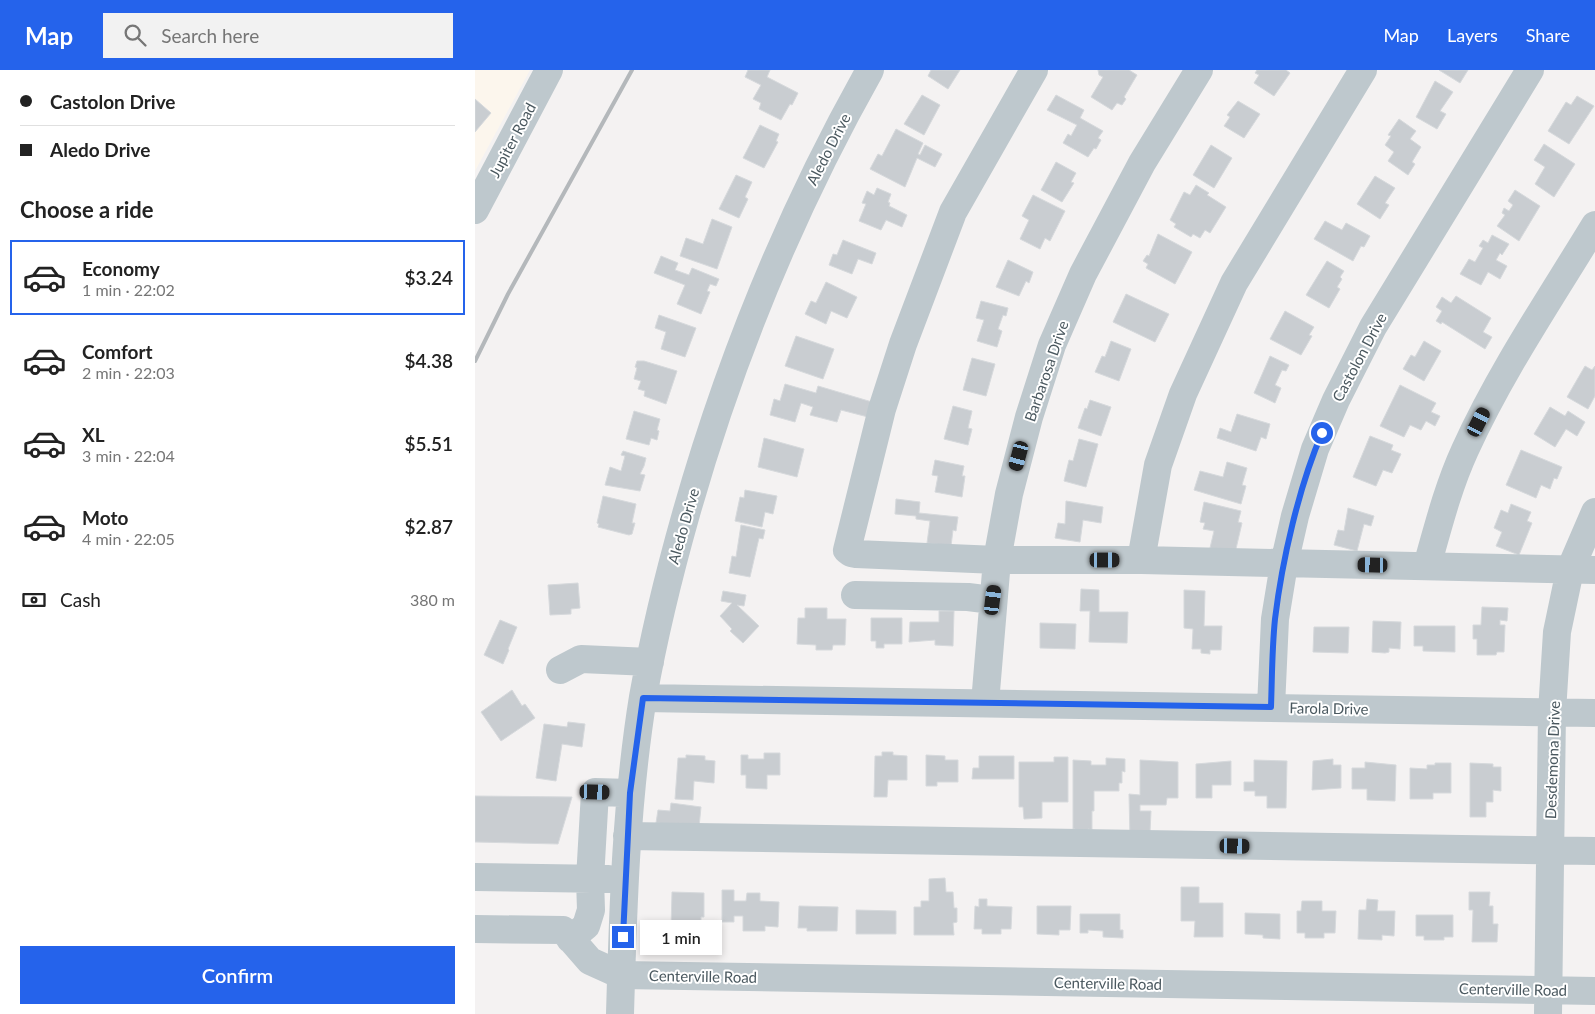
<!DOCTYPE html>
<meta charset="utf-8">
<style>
:root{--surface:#fff;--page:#f2f2f2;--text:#222;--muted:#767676;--line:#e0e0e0;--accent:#2563eb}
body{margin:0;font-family:Lato,sans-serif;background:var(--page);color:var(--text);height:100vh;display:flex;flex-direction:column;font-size:19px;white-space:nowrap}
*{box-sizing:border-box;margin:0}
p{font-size:16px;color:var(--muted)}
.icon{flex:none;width:28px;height:28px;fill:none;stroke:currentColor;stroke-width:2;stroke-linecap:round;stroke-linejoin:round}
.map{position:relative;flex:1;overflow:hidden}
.panel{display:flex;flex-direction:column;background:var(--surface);width:475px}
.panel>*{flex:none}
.top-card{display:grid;align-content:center;height:110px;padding:0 20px;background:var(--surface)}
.end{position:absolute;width:22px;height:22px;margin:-11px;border:6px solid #2563eb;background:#fff;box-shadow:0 0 0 2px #fff}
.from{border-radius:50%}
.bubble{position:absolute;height:35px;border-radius:0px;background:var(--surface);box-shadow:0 2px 8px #0003;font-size:16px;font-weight:600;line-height:35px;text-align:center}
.car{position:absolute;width:15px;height:30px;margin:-15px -8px;border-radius:6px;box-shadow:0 0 4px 1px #0007;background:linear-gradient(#222 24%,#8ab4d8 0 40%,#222 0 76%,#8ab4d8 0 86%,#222 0)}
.top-card b{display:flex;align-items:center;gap:18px;height:48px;font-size:19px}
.top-card b+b{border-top:1px solid var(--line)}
.top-card i{width:12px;height:12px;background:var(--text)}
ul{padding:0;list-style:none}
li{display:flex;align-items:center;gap:15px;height:75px;margin:0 10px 8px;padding:0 10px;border:2px solid transparent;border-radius:0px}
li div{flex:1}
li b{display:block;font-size:19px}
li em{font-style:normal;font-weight:600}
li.current{border-color:var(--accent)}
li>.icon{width:45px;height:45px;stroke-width:1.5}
h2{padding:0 20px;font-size:22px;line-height:60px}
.pay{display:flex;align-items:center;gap:12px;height:55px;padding:0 20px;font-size:19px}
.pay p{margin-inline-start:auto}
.button{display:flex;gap:10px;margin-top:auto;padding:10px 20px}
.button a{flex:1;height:58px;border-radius:0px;background:var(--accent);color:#fff;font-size:20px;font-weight:600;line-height:58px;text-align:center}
header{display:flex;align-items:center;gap:30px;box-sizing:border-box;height:70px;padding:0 25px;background:var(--accent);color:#fff}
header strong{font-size:24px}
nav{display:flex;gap:28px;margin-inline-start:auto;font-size:18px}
.search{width:350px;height:45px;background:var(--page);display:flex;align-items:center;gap:12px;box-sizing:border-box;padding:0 18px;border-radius:0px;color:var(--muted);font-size:19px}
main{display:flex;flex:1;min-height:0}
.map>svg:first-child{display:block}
.commercial{fill:#fcf6ed}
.building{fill:#c9cdd1;stroke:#d6d9dc}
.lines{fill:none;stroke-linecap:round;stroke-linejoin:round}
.minor{stroke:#bec8cd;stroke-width:28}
.rail{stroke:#b4b8bb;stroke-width:4}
.route{stroke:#2563eb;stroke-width:6}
.labels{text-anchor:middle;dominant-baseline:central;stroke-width:4;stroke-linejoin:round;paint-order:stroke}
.street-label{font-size:15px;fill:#4a585f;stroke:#fff}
</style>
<header>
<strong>Map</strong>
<div class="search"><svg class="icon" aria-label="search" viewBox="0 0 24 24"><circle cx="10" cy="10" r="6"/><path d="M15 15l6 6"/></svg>Search here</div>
<nav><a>Map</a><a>Layers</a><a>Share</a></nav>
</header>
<main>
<section class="panel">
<div class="top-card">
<b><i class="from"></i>Castolon Drive</b>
<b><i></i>Aledo Drive</b>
</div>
<h2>Choose a ride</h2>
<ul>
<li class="current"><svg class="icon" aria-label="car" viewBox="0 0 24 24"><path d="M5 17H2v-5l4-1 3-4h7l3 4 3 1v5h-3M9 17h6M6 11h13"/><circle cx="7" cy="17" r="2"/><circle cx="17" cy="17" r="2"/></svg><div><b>Economy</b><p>1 min · 22:02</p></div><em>$3.24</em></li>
<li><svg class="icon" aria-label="car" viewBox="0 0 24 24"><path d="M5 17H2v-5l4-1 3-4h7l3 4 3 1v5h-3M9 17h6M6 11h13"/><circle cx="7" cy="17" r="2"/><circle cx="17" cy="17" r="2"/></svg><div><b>Comfort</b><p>2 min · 22:03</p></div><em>$4.38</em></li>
<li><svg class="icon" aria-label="car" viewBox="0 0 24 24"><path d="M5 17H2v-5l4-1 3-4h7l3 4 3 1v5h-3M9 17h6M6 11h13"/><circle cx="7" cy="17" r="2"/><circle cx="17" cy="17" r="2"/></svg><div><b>XL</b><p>3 min · 22:04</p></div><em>$5.51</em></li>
<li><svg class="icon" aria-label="car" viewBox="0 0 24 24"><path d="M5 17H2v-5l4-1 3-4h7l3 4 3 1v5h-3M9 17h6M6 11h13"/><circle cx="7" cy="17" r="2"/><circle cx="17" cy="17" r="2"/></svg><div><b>Moto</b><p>4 min · 22:05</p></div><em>$2.87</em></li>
</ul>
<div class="pay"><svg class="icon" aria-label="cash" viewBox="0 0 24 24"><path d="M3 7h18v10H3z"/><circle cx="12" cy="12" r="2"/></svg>Cash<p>380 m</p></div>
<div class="button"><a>Confirm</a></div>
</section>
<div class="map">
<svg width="1120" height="944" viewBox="0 0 1120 944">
<rect width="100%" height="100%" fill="#f4f2f2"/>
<path class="commercial" d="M0 0H55L0 101Z"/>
<path class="building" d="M273 0H295L292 7 323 23 317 35 315 34 306 50 284 39 286 33 278 29 286 15 270 7Z
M456 0H485L473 19 453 6Z
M623 0H654L662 5 649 27 651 29 647 35 642 33 637 40 616 27 628 7 624 5Z
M782 0H811L815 3 799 26 779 13 784 5 780 3Z
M964 0H993L985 13Z
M960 11 978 22 965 41 971 44 962 59 941 47Z
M447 25 465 35 449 65 429 54Z
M581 25 609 40 605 48 628 61 623 68 626 70 621 79 619 78 613 87 588 73 593 64 596 66 602 55 572 40Z
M1102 26 1119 36 1094 74 1073 61 1091 32 1096 35Z
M0 29 16 43 0 62Z
M763 31 785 44 769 68 749 56 755 47 752 45Z
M924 49 941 61 935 69 946 77 937 92 940 94 933 105 913 91 919 82 910 75 916 66 913 65Z
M285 55 304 64 301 71 303 72 289 98 268 88Z
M421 59 448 73 443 84 445 85 450 75 467 84 460 97 442 88 430 117 395 99 403 84 407 86Z
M1069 74 1100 94 1079 127 1060 114 1070 97 1059 90Z
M736 75 757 88 739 118 718 105Z
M581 92 601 103 596 112 599 113 587 132 566 120Z
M261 105 277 112 270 127 273 129 264 148 244 139Z
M900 106 920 118 910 133 914 135 905 149 882 134Z
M721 115 734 123 732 125 751 137 735 163 730 160 725 168 718 164 716 167 699 157 701 154 695 150 709 122 715 125Z
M402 118 416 124 413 132 415 133 414 136 432 145 427 157 411 150 406 160 384 151 391 134 387 133 392 121 399 125Z
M1040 120 1065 136 1044 171 1022 156 1030 145 1027 143 1029 138 1034 141 1038 135 1033 131Z
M558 125 590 141 575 171 570 168 565 179 545 169 554 150 547 146Z
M237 149 257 157 242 199 205 186 211 168 228 174Z
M850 151 867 160 871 153 895 166 889 177 886 176 878 191 839 169Z
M683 164 717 182 700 214 671 198 673 194 668 191 672 185 674 186Z
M1017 165 1034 174 1027 185 1025 183 1021 190 1032 196 1025 209 1013 202 1006 215 985 204 994 189 1000 192 1008 178 1004 176 1008 170 1013 173Z
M368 170 401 183 397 194 383 189 377 204 354 195 358 184 362 185Z
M186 186 203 193 200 200 214 205 217 198 244 209 241 216 235 214 232 221 235 222 226 244 202 234 210 215 179 203Z
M533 190 558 202 554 213 551 211 544 226 521 217Z
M852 191 869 201 865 207 867 209 862 217 865 219 854 238 831 225Z
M351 212 382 227 372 248 356 241 351 254 330 244 336 231 341 233Z
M651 224 694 244 680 272 638 252Z
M981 226 1016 248 1008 262 1017 267 1010 279 967 252 966 254 961 251 967 241 961 237 967 227 976 233Z
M506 231 533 238 531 246 528 245 523 259 527 261 522 277 502 271 509 250 501 248Z
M810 241 839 257 834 265 837 266 826 285 795 269Z
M184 245 221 258 210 287 186 279 191 262 180 258Z
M321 266 359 279 348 309 310 296Z
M636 271 656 279 644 311 620 302 627 286 630 287Z
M949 271 966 281 949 311 928 299 936 285 940 287Z
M795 286 814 295 811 301 807 300 800 315 806 318 800 333 779 323Z
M497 288 520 294 511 326 488 320Z
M162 291H169L202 301 191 334 169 326 170 321 163 319 166 311 159 309 162 298 160 297Z
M1110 296 1117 300 1120 296V326L1113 339 1092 327Z
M310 314 341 323 343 316 397 332 393 347 366 340 362 352 335 345 338 337 326 333 320 352 295 345 299 329 305 331Z
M925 315 961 333 956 342 965 346 960 356 951 351 946 360 935 355 929 367 905 356Z
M615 330 636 337 626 366 603 358 610 338 612 339Z
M478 336 497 341 493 358 497 359 493 375 469 369Z
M1075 337 1090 346 1093 341 1110 352 1102 366 1091 359 1080 377 1059 364Z
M159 341 185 349 182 360 184 361 182 370 176 368 174 375 151 369Z
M762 344 795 354 791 369 786 367 781 381 742 368 745 358 756 362Z
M895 366 918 375 916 380 926 384 917 403 908 400 901 416 878 407Z
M289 368 329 379 322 407 283 397Z
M604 369 623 374 611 417 589 411 594 390 598 391Z
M1046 380 1087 397 1082 409 1079 408 1075 419 1066 415 1061 428 1031 415Z
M148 381 171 388 169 396 165 404 170 405 165 421 130 415 135 397 146 401 150 386 146 385Z
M460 390 489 396 487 406H490L487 427 460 422 463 406 457 405Z
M752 392 772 398 767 415 771 416 766 434 719 420 725 401 748 407Z
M270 420 302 426 298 444 290 442 287 457 260 451 265 427 269 428Z
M128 426 161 434 157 453H160L157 464 154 465 123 457 124 454 122 453Z
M421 429 445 432 444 443 483 447 481 461 478 460 476 476 452 473 455 451 441 449V446L420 444Z
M591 431 628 437 626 453 608 450 605 472 580 468 583 453 590 454Z
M729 432 766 441 763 452 767 453 760 483 735 478 739 461 728 459 730 453 725 452Z
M1036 434 1056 442 1052 451 1057 453 1044 485 1021 476 1027 462 1019 458 1026 440 1033 443Z
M873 438 899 446 896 456 889 454 882 481 859 475 863 460 869 461Z
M266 455 290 460 288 469 284 468 275 507 254 503 257 486 261 487Z
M103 513 105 538 96 539V544L75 545 73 515Z
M606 519 624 520V542H653L652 573 614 572 615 541H605Z
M709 520 730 521 729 556H747L746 580H735V584L726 583V579H717L718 559 709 558Z
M248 521 271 525 269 536 262 535 284 556 268 573 255 561 257 559 245 546 257 533 246 531Z
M1007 537 1033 538 1032 551 1025 550V555H1030L1029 582H1022L1021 585H1002V569H998V555H1006Z
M330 538H352V549H371L370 575H358L357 580H341V575L322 574 323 548H330Z
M464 541H479L478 576 460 575V570L434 572 435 552H464Z
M396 548H427V574H409V578H401V571H396Z
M25 550 42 557 33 579 34 580 28 594 9 585Z
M898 551 926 552 925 579 914 578V582L910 583 897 582Z
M565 553 601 554 600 579 565 578Z
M939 556H980V582L948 581V576H939Z
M839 557H874L873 583 838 582Z
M37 620 47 636 50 634 60 648 26 671 6 642Z
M93 652 110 654 107 677 87 674 81 711 61 708 69 654 92 657Z
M407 682H418V685L432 686V710H413L412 727H399L400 686H407Z
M289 683H305V705H292V719L271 718V705H266V685H273V689H289Z
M211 685 230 686V690L240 691 239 713 219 711 218 730 200 729 203 688H211Z
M451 685 470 686V690H483V712H462V716H451Z
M504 686H539V709H497L498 698H504Z
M579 687H593V732H567V748L549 749 548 737H544V692H579Z
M631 688 650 689V702L647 701V713H644V721H619V741H617V760L613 759V768H600V759H598V690L616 691V695H631Z
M858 689V695H866V718L837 720 838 691Z
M665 690 703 692V728H692L691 735H665V741H676L675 762 655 768 654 724 665 725Z
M779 690 812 691 811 738H792V726H780V721H769V712H779Z
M756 691V715H737V728H721V694Z
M890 692 921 695 920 731 892 730V719H877V698H890Z
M960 693H976V723H958V729H935V698L952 699V695H960Z
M995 693 1018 694V697H1026V721L1018 720V732H1011V747H995Z
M0 726 97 727 83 774 0 772Z
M196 733 226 737 224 757 181 753 183 740 195 741Z
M470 808 471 822H478L479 838H482V852L478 853 479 865H439V837H446V831H454V809Z
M706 817H724V833H748V867H719L720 851H706Z
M247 820H259V831H271L272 823H285V831L304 832 303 857 290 856V861H268V846H259V852H247Z
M197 822 229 823V847H226V859H196Z
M994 822H1015L1014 836H1018V854H1023L1022 872H997L998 840H994Z
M504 829H512V836L537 837 536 859H526V864H507V859H499L500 836 504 837Z
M892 829 903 830 902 841H920L919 866 907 865V870L883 869 884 840H891Z
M827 831H847V841H861L860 863H849V868H830V863H822V841H826Z
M324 836 363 837 362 861H332V858H323Z
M562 836H596L595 860H584V865L562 864Z
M381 840 421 841V864H381Z
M770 843 805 844V869L788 868V865L770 864Z
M605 844H645V860H648V868L628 867V861L613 860V863H605Z
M941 845H978V867H969V870H949V866H941Z"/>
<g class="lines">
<path class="minor" d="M559 0 478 142 428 274 407 339 372 480 376 483 381 484 522 490H666L1120 500
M0 140 74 0
M666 490 683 395 708 324 759 213 888 0
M952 496C963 457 973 417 990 380 1026 301 1075 229 1120 155
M380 525 493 527 517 530
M85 600 106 589 175 592
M168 628 1120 643
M510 633 522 490 534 424 554 347 577 275 608 204 667 93 724 0
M796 637 800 549 809 494 820 446 840 379 861 330 898 257 1055 0
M152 766 1120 781
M0 807 133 809
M0 859 88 860 115 891 146 905 1120 921
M95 869 111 856 116 840 115 809 120 722 155 723
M145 944C148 838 151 732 168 627 179 565 194 504 211 444 255 289 316 140 395 0
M1073 944 1077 642 1082 562 1095 500 1120 442"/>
<path class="rail" d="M0 291 33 224 157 0"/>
</g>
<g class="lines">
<path class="route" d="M148 867 155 723 168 628 796 637C797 608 797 578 800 549 807 491 824 416 847 363"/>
</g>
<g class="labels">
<g class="street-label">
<text transform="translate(37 70) rotate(-62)">Jupiter Road</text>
<text transform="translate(353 79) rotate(-63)">Aledo Drive</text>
<text transform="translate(884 287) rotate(-62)">Castolon Drive</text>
<text transform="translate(571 301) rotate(-71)">Barbarosa Drive</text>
<text transform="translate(208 456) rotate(-74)">Aledo Drive</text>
<text transform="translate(854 638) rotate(1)">Farola Drive</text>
<text transform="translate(1077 690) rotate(-88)">Desdemona Drive</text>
<text transform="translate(228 906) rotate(1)">Centerville Road</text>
<text transform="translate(633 913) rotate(1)">Centerville Road</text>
<text transform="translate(1038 919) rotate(1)">Centerville Road</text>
</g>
</g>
</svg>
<i class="end from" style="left:847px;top:363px"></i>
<i class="end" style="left:148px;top:867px"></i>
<div class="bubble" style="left:165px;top:850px;width:82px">1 min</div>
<i class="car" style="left:1004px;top:352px;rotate:27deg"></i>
<i class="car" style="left:544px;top:386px;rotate:195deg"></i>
<i class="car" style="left:630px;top:490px;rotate:90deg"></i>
<i class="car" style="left:898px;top:495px;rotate:271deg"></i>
<i class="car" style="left:518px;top:530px;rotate:7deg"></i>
<i class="car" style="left:120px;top:722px;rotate:92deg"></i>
<i class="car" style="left:760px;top:776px;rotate:91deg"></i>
</div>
</main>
